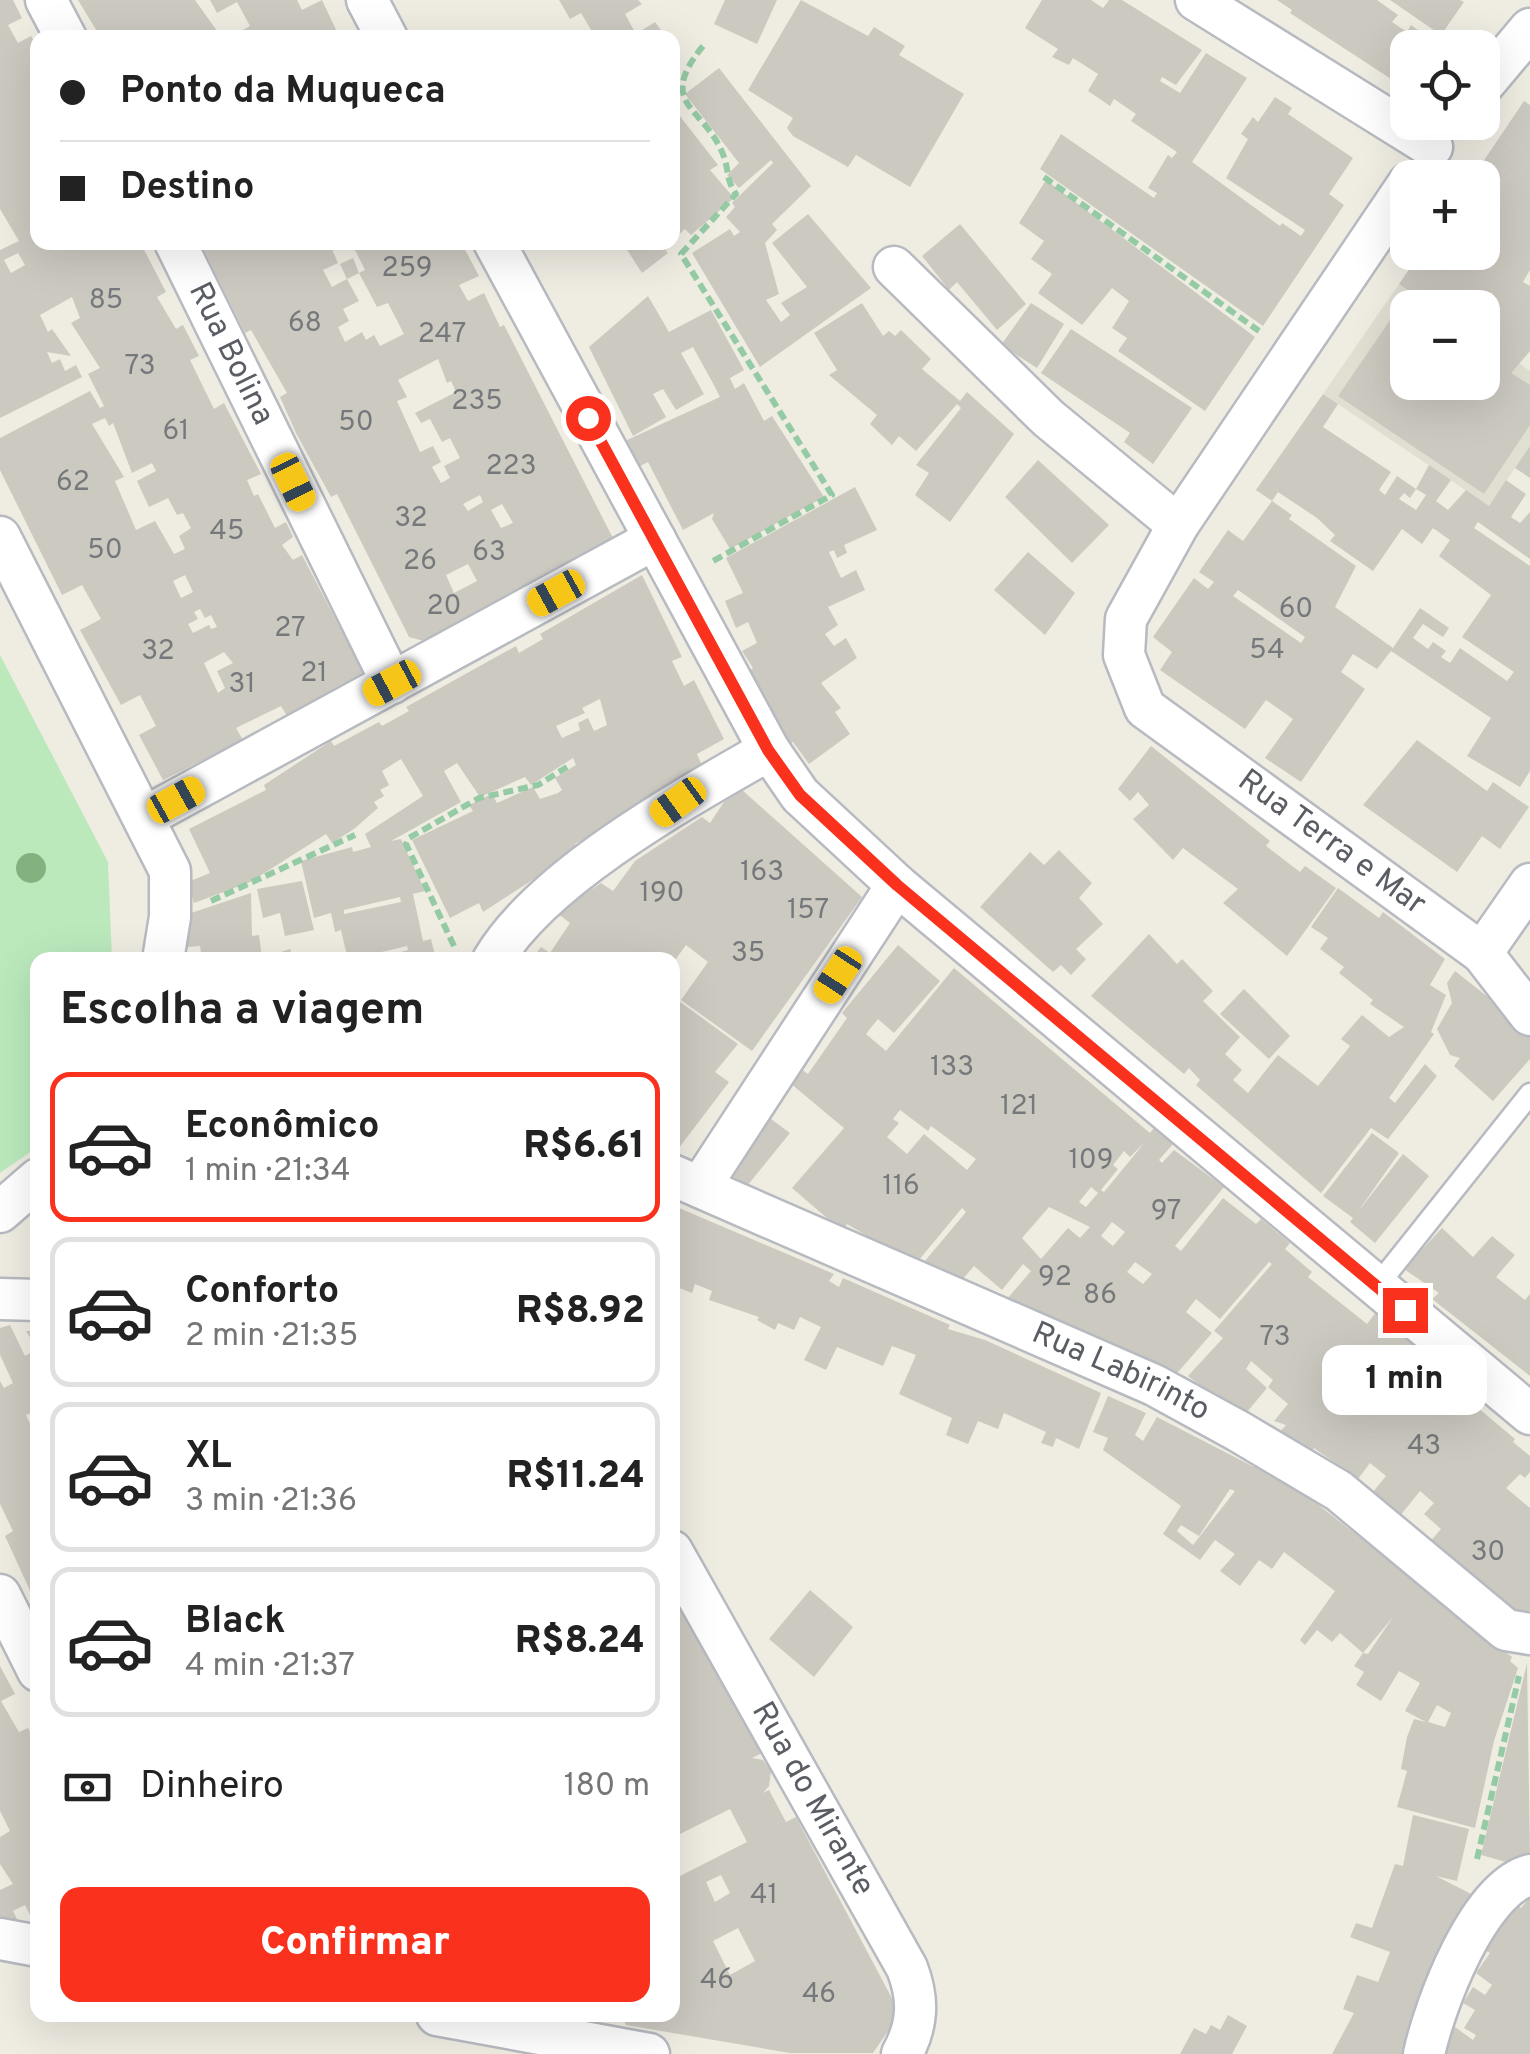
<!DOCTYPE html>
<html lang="pt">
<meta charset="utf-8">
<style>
:root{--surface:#fff;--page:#f6f6f6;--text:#222;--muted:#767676;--line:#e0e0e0;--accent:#f9311d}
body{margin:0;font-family:Overpass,sans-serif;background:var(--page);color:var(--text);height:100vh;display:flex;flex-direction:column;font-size:38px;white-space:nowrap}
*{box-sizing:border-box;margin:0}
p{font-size:32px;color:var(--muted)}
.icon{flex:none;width:55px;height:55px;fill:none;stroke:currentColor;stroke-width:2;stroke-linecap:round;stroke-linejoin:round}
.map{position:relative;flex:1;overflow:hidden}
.panel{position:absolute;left:30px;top:952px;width:650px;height:1070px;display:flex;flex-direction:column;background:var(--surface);border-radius:20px;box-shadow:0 10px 40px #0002}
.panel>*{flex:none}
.banner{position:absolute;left:30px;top:30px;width:650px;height:220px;border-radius:20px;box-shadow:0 10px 40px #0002;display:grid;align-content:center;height:220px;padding:0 30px;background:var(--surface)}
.controls{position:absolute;left:1390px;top:30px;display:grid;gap:20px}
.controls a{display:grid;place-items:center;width:110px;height:110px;border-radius:20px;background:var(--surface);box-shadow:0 10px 40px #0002;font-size:50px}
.end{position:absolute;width:45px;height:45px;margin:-22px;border:12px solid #f9311d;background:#fff;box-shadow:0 0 0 5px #fff}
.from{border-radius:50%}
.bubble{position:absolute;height:70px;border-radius:20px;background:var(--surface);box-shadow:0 10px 40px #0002;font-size:32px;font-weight:800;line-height:70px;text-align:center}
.car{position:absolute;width:30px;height:60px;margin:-30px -15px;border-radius:12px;box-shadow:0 0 8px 2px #0007;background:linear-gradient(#f5c518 24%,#345 0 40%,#f5c518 0 76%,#345 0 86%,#f5c518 0)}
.banner b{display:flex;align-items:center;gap:35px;height:95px;font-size:38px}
.banner b+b{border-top:2px solid var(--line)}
.banner i{width:25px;height:25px;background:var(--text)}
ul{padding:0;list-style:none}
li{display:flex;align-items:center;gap:30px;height:150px;margin:0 20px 15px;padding:0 10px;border:5px solid var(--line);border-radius:20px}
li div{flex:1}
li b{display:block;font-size:38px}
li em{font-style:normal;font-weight:800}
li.current{border-color:var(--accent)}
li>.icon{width:90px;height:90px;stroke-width:1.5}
h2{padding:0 30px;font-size:45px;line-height:120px}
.pay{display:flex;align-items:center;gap:25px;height:110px;padding:0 30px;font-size:38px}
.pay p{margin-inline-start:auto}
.primary-button{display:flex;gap:20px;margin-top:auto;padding:20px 30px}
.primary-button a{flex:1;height:115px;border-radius:20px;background:var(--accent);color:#fff;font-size:40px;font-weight:800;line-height:115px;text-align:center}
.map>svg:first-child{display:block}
.education{fill:#e1ded2}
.green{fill:#bbe9bc}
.building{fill:#ccc9c1;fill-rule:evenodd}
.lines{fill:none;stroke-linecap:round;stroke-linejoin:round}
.lane-casing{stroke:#b7bac0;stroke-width:25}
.street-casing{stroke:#b7bac0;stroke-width:45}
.path{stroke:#94caa4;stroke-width:6;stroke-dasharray:10 5;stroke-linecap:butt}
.lane{stroke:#fff;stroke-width:20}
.street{stroke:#fff;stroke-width:40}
.tree{fill:#83b280}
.route{stroke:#f9311d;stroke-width:12}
.labels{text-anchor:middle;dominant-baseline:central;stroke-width:10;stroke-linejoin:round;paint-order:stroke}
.number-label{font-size:28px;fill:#76797b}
.street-label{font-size:32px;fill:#5a5e64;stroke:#fff}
</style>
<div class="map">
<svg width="1530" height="2054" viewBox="0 0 1530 2054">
<rect width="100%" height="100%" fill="#efece2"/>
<path class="education" d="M1399 284 1435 307 1408 308V382H1482L1483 339 1530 371V446L1489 506 1323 394Z"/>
<path class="green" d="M0 655 108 862 112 960H38L37 1140 29 1153 0 1173Z"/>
<path class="building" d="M0 0H13L22 18 8 25 18 43 31 36 38 47V242H140L166 292 157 297 176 329 183 325 199 356 190 360 214 409 224 403 261 474 247 480 254 496 258 494 275 528 286 522 293 537 282 545 293 560 302 555 366 678 288 718 281 706 236 728 243 740 163 780 139 735 156 726 140 695 121 705 80 630 101 619 82 585 62 595 0 470V438L90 391 100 408 104 406 88 374 100 368 71 323 80 318 72 297 40 315 48 332 52 329 71 356 47 352 52 363 60 359 65 371 76 365 82 377 0 418V250L19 241 0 209ZM18 253 25 265 11 273 4 260ZM105 418 109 426 113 423 132 473 152 463 156 471 137 481 149 507 168 498 177 515 183 513 191 528 179 536 185 549 174 554 155 521 136 530 115 481 124 477 92 424ZM185 575 193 592 181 598 173 581ZM200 609 205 618 211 615 217 627 211 629 209 625 193 633 188 624 198 619 194 612ZM224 652 233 663 217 671 225 688 218 693 204 663Z
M78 0H195L222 38H89L98 33Z
M210 0H297L302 10 322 0 338 34 332 38H242L239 32 250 26 237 2 217 13Z
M559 0H638L642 4 625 14 636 34 655 22 667 38H596L581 13 570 19Z
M725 0H777L757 44 714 24Z
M801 0 868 36 874 27 905 46 899 55 964 94 910 187 856 155 848 167 793 136 787 128 793 118 748 90Z
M1042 0H1091L1103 8 1109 0H1122L1202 50 1176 85 1162 77 1160 81 1180 93 1206 53 1247 78 1192 162 1280 226 1282 223 1301 236 1305 230 1226 178 1248 139 1241 134 1253 117 1258 122 1275 97 1292 108 1288 114 1353 158 1329 194 1344 205 1263 326 1040 169 1061 134 1154 198 1157 193 1148 188 1168 155 1172 158 1177 152 1131 121 1136 114 1114 99 1110 106 1088 91 1098 74 1073 58 1069 65 1052 57 1058 49 1025 28Z
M1277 0H1377L1398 15 1392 22 1407 32 1411 25 1443 48H1408V90L1290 13 1292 10Z
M1390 0H1460L1464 2 1441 35Z
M719 68 811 186 772 224 777 230 765 243 779 294 766 300 781 322 790 315 781 303 807 287 772 243 808 214 871 288 760 367 692 253 730 229 734 236 740 232 726 217 735 207 732 203 773 163 771 160 739 188 727 175 739 163 685 94Z
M1524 101 1530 105V270L1523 282 1530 286V351L1511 373 1530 385V425L1484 494 1338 396 1404 300 1415 308H1408V382H1482V352L1488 344 1482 340V308H1434L1399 284 1421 252H1445L1460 263 1464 256 1459 252H1482V178H1472Z
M672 106 718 165 710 170 734 198 691 235 685 229 672 241Z
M1046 180 1255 337 1205 411 1118 351 1127 338 1112 328 1129 301 1112 288 1082 325 1038 293 1052 274 1031 259 1044 241 1019 223Z
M960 224 1026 304 997 330 957 282 949 290 922 256Z
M200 242H340L331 247 338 263 323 270 332 287 347 279 359 301 343 309 349 321 338 327 345 342 362 332 366 340 374 335 380 346 404 334 388 303 377 307 359 273 365 270 351 242H461L479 276 459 285 468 301 484 293 500 327 504 325 618 548 435 644 409 637 337 494 331 497 296 433 280 397 287 393 251 330 245 333ZM438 359 447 383 451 381 456 392 415 413 421 423 430 419 442 442 450 438 460 458 444 466 450 478 441 483 432 467 441 462 433 446 420 452 397 401 407 397 398 380ZM480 495 483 502 468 511 463 504ZM502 504 513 523 501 528 491 510ZM468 564 477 581 454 593 446 575Z
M622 242H671L665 249 668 253 642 273Z
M353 258 359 273 347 279 340 264Z
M648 296 669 332 711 310 744 370 730 378 735 389 744 383 764 421 772 416 824 497 730 549 712 519 714 513 683 530 648 462 638 467 625 441 720 397 715 387 693 347 681 353 704 394 676 410 663 389 653 394 666 417 633 436 589 347Z
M862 303 883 336 889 331 895 336 901 330 931 359 922 369 960 401 967 392 1014 434 950 522 915 495 929 473 916 465 961 408 957 404 916 451 899 436 892 445 870 424 877 415 829 375 837 370 814 333Z
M1031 303 1064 324 1037 368 1001 345Z
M1071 329 1192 408 1153 464 1124 442 1130 433 1041 373Z
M1323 394 1338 404 1323 427 1391 472 1379 490 1385 495 1397 476 1416 489 1410 498 1404 493 1399 499 1416 510 1426 495 1416 489 1429 465 1451 480 1436 501 1448 510 1466 490 1489 506 1506 480 1526 494 1511 517 1520 523 1530 512V559L1478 522 1474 528 1530 566V771L1520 787 1467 756 1491 718 1391 651 1377 669 1353 654 1341 672 1365 689 1301 782 1265 758 1293 719 1266 700 1245 729 1160 670 1172 652 1153 637 1194 578 1208 589 1214 582 1199 572 1228 530 1243 541 1272 501 1292 515 1289 519 1356 566 1335 607 1393 648 1420 608 1449 628 1443 637 1423 624 1413 638 1428 649 1433 642 1446 651 1441 657 1450 663 1460 648 1507 681 1514 672 1462 637 1491 595 1439 556 1450 540 1433 528 1422 544 1402 529 1373 571 1330 541 1335 535 1317 518 1278 492 1272 501 1256 490ZM1238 590 1305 637 1301 643 1233 596Z
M1530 446V478L1515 468Z
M1038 460 1109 525 1072 563 1005 497Z
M855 487 877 530 844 545 847 553 837 558 834 550 829 552 841 578 856 570 865 590 828 607 838 625 825 634 834 646 846 638 857 658 821 683 841 708 835 712 850 734 809 764 793 742 787 745 744 675 753 668 742 651 757 643 748 622 736 628 725 601 743 593 726 558Z
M1028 552 1075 593 1045 635 994 590Z
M642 575 682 657 672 661 684 686 694 680 724 739 697 754 703 768 592 841 589 836 575 844 579 850 483 912 479 903 450 918 412 840 473 811 469 805 492 794 497 803 533 787 540 799 558 793 562 790 555 778 576 765 573 758 531 785 525 777 480 797 457 763 444 771 461 802 391 841 401 839 425 891 413 894 423 941 431 939 436 960H371L408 950 407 946 348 960 341 930 335 932 331 913 314 918 301 861 352 847 353 852 371 847 365 834 423 796 401 759 382 771 389 785 380 790 384 796 374 802 378 808 354 829 332 843 326 834 250 882 194 903 188 882 210 873 189 829 266 790 264 785 331 741 334 746 379 722 382 726 409 711 406 707 516 646 519 653 543 639 540 634ZM600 699 607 725 594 731 588 718 578 723 580 730 562 738 556 726 585 713 582 708ZM400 897 401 902 344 914V910Z
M1417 740 1487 791 1493 782 1529 807 1500 849 1482 836 1457 872 1363 805Z
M1151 746 1270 841 1266 846 1300 872 1305 866 1336 888 1287 956 1223 903 1238 889 1183 848 1173 860 1133 819 1149 805 1138 792 1130 801 1118 789Z
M742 790 862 897 752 1051 681 1000 708 962 686 945 675 960H531L541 947 550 953 570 923 557 913 601 883 613 891 635 861 702 817 710 823 724 802Z
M1059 850 1092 883 1079 898 1103 924 1076 949 1086 959 1071 975 1061 965 1053 972 980 907 1030 852 1044 865Z
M302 881 314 930 285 936 280 913 263 918 257 889Z
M1338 888 1379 918 1383 912 1445 959 1430 985 1446 995 1431 1032 1434 1034 1389 1098 1395 1103 1425 1064 1437 1076 1388 1139 1371 1128 1321 1193 1196 1085 1200 1080 1189 1068 1184 1074 1091 996 1149 934 1177 964 1182 959 1213 991 1203 1001 1240 1037 1225 1054 1242 1070 1233 1080 1248 1093 1278 1055 1318 1086 1350 1046 1341 1039 1362 1015 1389 1037 1404 1027 1370 1004 1373 1000 1339 973 1344 967 1320 949 1328 938 1311 927Z
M251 893 252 936 259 935 262 958 290 949 294 960H202L200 946 188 947V914Z
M898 945 940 981 894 1033 878 1019 866 1034 886 1051 954 968 1150 1133 1154 1128 1173 1144 1159 1160 1162 1163 1174 1150 1224 1187 1175 1246 1181 1251 1223 1198 1256 1224 1261 1219 1290 1243 1285 1249 1312 1272 1308 1277 1367 1324 1377 1311 1434 1357 1427 1365 1515 1439 1513 1442 1530 1456V1472L1525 1478 1520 1474 1506 1488 1530 1508V1610L1523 1618 1428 1544 1441 1529 1424 1514 1434 1503 1420 1491 1400 1516 1373 1492 1386 1476 1370 1463 1358 1479 1314 1448 1310 1453 1279 1433 1286 1425 1274 1421 1288 1404 1268 1387 1273 1380 1251 1361 1246 1369 1267 1388 1247 1412 1211 1394 1188 1376 1223 1338 1214 1331 1272 1264 1269 1262 1220 1319 1196 1299 1186 1312 1212 1333 1172 1379 1046 1327 1007 1299 1031 1271 1023 1264 1002 1290 974 1266 956 1287 925 1261 966 1212 962 1208 909 1272 864 1234 847 1224 842 1231 792 1188 844 1128 790 1083 801 1069 808 1074 847 1018 842 1013ZM900 1110 928 1131 931 1126 976 1159 967 1170 924 1134 907 1154 887 1137 899 1123 893 1119ZM1145 1142 1104 1192 1101 1190 1118 1169 1113 1165 1124 1151 1130 1157ZM1091 1187 1098 1193 1086 1207 1079 1202ZM1049 1207 1090 1227 1080 1238 1068 1228 1041 1259 1022 1238ZM1112 1222 1125 1232 1113 1246 1101 1236ZM1135 1262 1152 1274 1143 1284 1127 1272Z
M1455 971 1530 1030V1059L1493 1101 1454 1066 1460 1058 1450 1055 1437 1029 1452 1003 1447 983Z
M1244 989 1290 1036 1269 1059 1220 1014Z
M672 996 738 1044 715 1072 729 1082 672 1157Z
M767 1116 790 1133 743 1191 720 1179Z
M1372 1133 1399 1153 1357 1213 1403 1154 1429 1176 1375 1243 1350 1222 1353 1218 1323 1196Z
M672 1205 834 1274 829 1281 839 1287 843 1278 950 1325 948 1329 985 1340 1101 1393 1079 1449 1056 1438 1053 1447 1041 1443 1046 1432 1004 1413 998 1429 978 1421 968 1444 946 1435 952 1418 899 1394 916 1355 892 1346 883 1366 837 1347 826 1370 804 1360 821 1327 800 1317 794 1330 778 1323 775 1330 757 1320 759 1317 709 1300 712 1291 695 1284 692 1293 672 1285Z
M1442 1228 1473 1257 1492 1236 1515 1255 1496 1277 1525 1300 1530 1294V1376L1432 1299 1439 1293 1404 1269Z
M10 1325 25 1356 37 1349 26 1331H38V1410L26 1415 32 1428 38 1425V1608L5 1536 13 1531 0 1504V1381L4 1388 13 1383 0 1355V1328Z
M1108 1396 1146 1413 1135 1435 1143 1441 1157 1417 1254 1467 1260 1459 1512 1657 1510 1661 1518 1668 1494 1741 1475 1828 1397 1807 1407 1771 1401 1769 1407 1737 1414 1719 1426 1722 1405 1711 1420 1683 1399 1671 1381 1701 1356 1685 1364 1672 1354 1666 1363 1653 1368 1654 1393 1617 1363 1653 1340 1633 1332 1642 1317 1630 1305 1645 1300 1640 1335 1591 1284 1552 1272 1569 1259 1560 1240 1586 1220 1571 1235 1554 1215 1540 1200 1560 1163 1534 1181 1506 1103 1450 1108 1438 1093 1432ZM1230 1489 1235 1491 1193 1545 1177 1531 1181 1525 1199 1536ZM1437 1705 1451 1713 1445 1727 1428 1722Z
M672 1584 762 1753 752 1758 763 1760 771 1771 769 1786 763 1793 769 1790 786 1822 796 1817 896 2006 897 2018 873 2053H790L626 2025 621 2015H672V1880L747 1842 730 1809 672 1838ZM721 1875 730 1893 715 1902 706 1882ZM738 1928 755 1961 730 1975 713 1941Z
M810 1590 853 1627 814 1677 769 1639Z
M1527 1663 1530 1856 1506 1862 1481 1855Z
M0 1666 15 1694 1 1701 19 1732 28 1728 38 1748V1817L31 1820 38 1828 34 1923 25 1905 13 1911 19 1923 0 1919V1890L13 1884 0 1864V1837L10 1831 0 1811Z
M1413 1815 1469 1829 1457 1881 1436 1876 1475 1896 1404 2054H1332L1354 2013 1343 2009 1357 1975 1378 1982 1390 1952 1350 1937 1356 1923 1372 1928 1395 1864 1403 1866Z
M1530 1897V2054H1439L1455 2027 1473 2040 1476 2035 1464 2028 1475 2010 1463 2003 1473 1987 1485 1995 1492 1985 1476 1973 1490 1953 1480 1947 1512 1902 1521 1908Z
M1228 2015 1247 2026 1232 2054H1180L1194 2028 1206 2034 1211 2025 1220 2030Z"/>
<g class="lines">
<defs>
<path id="lane" d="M1377 1286 1530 1094"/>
<g id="street">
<path d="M46 0 66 38"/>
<path d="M367 0 387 38"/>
<path d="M1196 0 1432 147"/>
<path d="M1482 86 1530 29"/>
<path id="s1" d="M1408 184 1178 525 1126 619 1124 655 1145 708 1482 953 1530 1015"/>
<path id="s2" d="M175 242 392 683"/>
<path d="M494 242 769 750 800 795 897 885 1530 1414"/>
<path d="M894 267 1048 418 1178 525"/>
<path d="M0 537 170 871V917L163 960"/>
<path d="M145 817 655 539"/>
<path d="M1482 953 1530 884"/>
<path d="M493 960C542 877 685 798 769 750"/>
<path id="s3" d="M672 1175 1154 1385 1238 1431 1339 1491 1506 1630 1530 1634"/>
<path d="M700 1187 897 885"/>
<path d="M0 1212 38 1179"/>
<path d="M0 1299 38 1300"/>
<path id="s4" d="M672 1551 907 1968C919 1999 918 2025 902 2054"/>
<path d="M0 1595 38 1671"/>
<path d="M0 1939 38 1946"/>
<path d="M437 2015 649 2054"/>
<path d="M1424 2054C1435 2004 1478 1889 1530 1875"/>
</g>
</defs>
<use href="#lane" class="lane-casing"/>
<use href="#street" class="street-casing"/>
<path class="path" d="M703 46C654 106 706 106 724 157 729 171 726 180 736 194L681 254 832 495 713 561
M1044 177 1259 331
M211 901 355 835
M454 946 406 844 409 838 479 798 538 785 567 767
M1477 1859 1519 1676"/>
<use href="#lane" class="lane"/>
<use href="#street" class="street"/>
</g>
<circle class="tree" cx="31" cy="868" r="15"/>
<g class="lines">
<path class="route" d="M588 418 768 750 800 795 897 885 1405 1310"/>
</g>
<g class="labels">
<g class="number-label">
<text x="407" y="269">259</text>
<text x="106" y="301">85</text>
<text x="305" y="324">68</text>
<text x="442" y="335">247</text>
<text x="140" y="367">73</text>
<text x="477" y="402">235</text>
<text x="356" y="423">50</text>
<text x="176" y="432">61</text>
<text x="511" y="467">223</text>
<text x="73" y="483">62</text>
<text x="411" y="519">32</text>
<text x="227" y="532">45</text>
<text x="105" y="551">50</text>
<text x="489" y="553">63</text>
<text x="420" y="562">26</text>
<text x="444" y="607">20</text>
<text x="1296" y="610">60</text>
<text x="290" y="629">27</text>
<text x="1267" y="651">54</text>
<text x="158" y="652">32</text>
<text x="314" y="674">21</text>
<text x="242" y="685">31</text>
<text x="762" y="873">163</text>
<text x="662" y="894">190</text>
<text x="808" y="911">157</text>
<text x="748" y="954">35</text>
<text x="952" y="1068">133</text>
<text x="1019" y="1107">121</text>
<text x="1091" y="1161">109</text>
<text x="901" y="1187">116</text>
<text x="1166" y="1212">97</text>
<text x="1055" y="1278">92</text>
<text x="1100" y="1296">86</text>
<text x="1275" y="1338">73</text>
<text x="1424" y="1447">43</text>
<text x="1488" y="1553">30</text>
<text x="764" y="1896">41</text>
<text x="717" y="1981">46</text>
<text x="819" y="1995">46</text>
</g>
<g class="street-label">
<text stroke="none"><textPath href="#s2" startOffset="125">Rua Bolina</textPath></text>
<text stroke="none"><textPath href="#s1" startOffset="842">Rua Terra e Mar</textPath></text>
<text stroke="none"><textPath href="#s3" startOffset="490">Rua Labirinto</textPath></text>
<text stroke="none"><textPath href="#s4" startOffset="285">Rua do Mirante</textPath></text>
</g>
</g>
</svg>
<div class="controls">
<a><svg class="icon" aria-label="locate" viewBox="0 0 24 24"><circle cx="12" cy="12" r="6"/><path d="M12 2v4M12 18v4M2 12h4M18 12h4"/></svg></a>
<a>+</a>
<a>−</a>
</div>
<i class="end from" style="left:588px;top:418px"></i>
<i class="end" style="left:1405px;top:1310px"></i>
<div class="bubble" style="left:1322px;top:1345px;width:165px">1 min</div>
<i class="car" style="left:293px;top:482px;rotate:154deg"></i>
<i class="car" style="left:556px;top:593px;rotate:241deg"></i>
<i class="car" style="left:392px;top:683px;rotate:242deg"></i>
<i class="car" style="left:176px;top:800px;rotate:61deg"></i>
<i class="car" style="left:678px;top:802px;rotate:234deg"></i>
<i class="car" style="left:838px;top:975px;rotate:213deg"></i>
<div class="banner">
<b><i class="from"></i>Ponto da Muqueca</b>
<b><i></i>Destino</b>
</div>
<section class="panel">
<h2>Escolha a viagem</h2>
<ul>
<li class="current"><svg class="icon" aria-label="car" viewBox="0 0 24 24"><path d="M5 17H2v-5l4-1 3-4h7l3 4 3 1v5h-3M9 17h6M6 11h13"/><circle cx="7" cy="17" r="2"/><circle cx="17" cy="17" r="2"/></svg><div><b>Econômico</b><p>1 min · 21:34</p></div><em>R$6.61</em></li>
<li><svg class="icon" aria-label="car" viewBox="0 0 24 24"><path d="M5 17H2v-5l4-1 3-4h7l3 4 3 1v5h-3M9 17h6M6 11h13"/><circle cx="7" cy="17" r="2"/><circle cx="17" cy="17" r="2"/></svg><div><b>Conforto</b><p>2 min · 21:35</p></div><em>R$8.92</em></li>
<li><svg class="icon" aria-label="car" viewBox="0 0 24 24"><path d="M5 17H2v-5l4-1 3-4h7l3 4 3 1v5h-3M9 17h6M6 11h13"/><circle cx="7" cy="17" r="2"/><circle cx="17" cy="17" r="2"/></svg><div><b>XL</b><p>3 min · 21:36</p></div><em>R$11.24</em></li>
<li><svg class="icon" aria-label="car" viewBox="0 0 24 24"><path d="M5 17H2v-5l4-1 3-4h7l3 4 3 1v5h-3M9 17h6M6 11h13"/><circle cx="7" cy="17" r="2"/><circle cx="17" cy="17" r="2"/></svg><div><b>Black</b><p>4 min · 21:37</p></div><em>R$8.24</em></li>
</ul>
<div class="pay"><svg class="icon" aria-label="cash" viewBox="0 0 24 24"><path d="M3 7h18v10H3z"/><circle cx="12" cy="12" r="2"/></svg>Dinheiro<p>180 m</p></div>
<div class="primary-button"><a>Confirmar</a></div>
</section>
</div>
